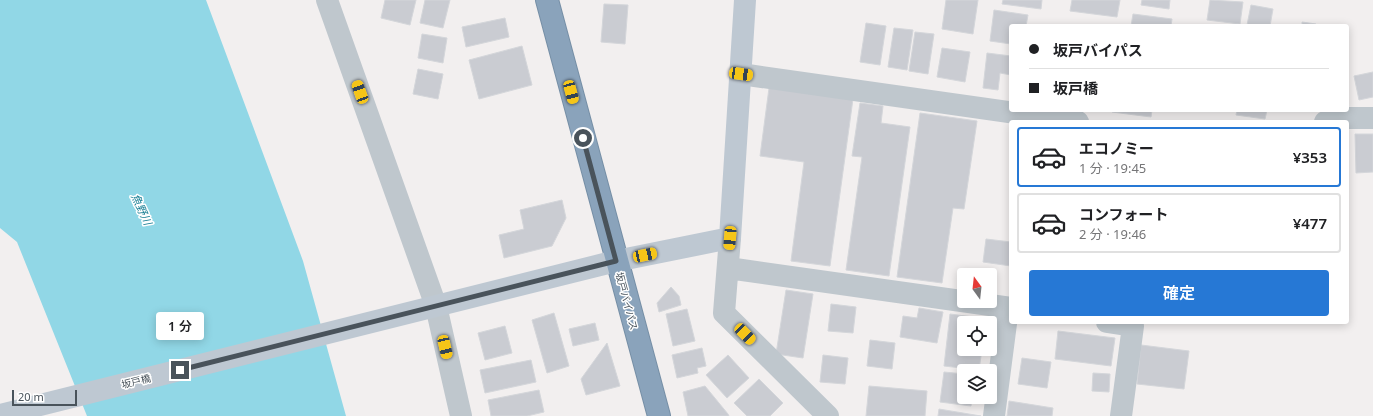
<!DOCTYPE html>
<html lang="ja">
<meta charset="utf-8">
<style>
:root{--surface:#fff;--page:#f2f2f2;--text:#202124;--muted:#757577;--line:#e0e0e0;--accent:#2678d5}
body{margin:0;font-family:"Noto Sans","Noto Sans JP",sans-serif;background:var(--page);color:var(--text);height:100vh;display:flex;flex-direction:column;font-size:15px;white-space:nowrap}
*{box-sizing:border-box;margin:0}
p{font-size:13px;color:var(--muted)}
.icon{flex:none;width:22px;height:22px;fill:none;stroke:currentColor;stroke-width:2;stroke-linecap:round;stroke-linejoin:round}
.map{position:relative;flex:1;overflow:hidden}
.sheet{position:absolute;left:1009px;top:120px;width:340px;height:204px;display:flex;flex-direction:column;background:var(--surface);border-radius:4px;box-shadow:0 2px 10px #0003}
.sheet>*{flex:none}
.guide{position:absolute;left:1009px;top:24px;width:340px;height:88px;border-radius:4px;box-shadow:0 2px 10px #0003;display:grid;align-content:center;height:88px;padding:0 20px;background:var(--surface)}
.needle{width:26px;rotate:345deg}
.fabs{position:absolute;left:957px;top:268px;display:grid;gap:8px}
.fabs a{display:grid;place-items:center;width:40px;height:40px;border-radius:4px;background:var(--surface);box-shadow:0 2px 10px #0003;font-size:20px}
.scale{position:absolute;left:12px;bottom:10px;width:65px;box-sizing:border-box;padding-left:4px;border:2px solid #49535b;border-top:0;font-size:11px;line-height:14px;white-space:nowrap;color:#49535b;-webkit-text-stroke:3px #fff;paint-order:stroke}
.end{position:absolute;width:18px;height:18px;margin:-9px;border:5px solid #49535b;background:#fff;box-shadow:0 0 0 2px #fff}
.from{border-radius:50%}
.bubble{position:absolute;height:28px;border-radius:4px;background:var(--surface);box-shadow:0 2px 10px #0003;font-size:13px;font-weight:600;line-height:28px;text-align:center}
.car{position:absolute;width:12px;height:24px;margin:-12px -6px;border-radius:5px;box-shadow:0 0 3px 1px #0007;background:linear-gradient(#f5c518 24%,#345 0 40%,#f5c518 0 76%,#345 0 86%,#f5c518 0)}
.guide b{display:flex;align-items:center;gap:14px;height:38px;font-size:15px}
.guide b+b{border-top:1px solid var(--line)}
.guide i{width:10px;height:10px;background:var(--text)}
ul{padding:7px 0 0;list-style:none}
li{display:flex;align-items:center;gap:12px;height:60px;margin:0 8px 6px;padding:0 12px;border:2px solid var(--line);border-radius:4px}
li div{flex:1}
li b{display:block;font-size:15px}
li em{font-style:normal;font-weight:600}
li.selected{border-color:var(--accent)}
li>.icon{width:36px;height:36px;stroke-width:1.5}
.action{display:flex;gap:8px;margin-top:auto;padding:8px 20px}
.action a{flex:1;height:46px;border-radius:4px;background:var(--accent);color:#fff;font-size:16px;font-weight:600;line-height:46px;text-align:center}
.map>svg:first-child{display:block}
.water{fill:#91d7e6}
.building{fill:#caccd2;stroke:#d4d6da}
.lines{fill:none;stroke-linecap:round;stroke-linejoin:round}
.highway-casing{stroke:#768fa6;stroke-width:24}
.street{stroke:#bfc7cd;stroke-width:22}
.secondary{stroke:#bec8d2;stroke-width:22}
.highway{stroke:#8aa3bb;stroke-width:22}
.route{stroke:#49535b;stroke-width:5}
.labels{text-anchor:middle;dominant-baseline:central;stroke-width:3;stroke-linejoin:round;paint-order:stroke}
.street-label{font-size:10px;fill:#49535b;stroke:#fff}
.water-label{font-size:11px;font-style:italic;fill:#167d93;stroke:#fff}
</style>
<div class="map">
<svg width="1373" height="416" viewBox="0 0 1373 416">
<rect width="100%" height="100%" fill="#f2efef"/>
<path class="water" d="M0 0H206L303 261 346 416H87L17 242 0 228Z"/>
<path class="building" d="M385 0H416L410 25 381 18Z
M425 0H450L443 28 420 23Z
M946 0H978L973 34 942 29Z
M1003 0H1042L1041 9 1002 4Z
M1072 0H1120L1117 17 1070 11Z
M1142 0H1170L1169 9 1141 5Z
M1210 0 1243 2 1240 24 1207 20Z
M604 4 628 5 625 44 601 42Z
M1251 5 1273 9 1270 26 1247 25Z
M994 10 1028 15 1026 26H1011V44L990 41Z
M1133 14 1172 19 1171 26H1131Z
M505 18 509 37 466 47 462 27Z
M1302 22 1316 24V26H1302Z
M866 23 886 26 880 65 860 62Z
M894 28 913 30 907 70 888 67Z
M915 32 934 34 928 74 909 71Z
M422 34 447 38 443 63 418 58Z
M522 46 532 85 479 99 469 60Z
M942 48 970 52 965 82 937 77Z
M987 53 1011 56V75L1000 73 998 90 983 88Z
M418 69 443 74 438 99 413 94Z
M1373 72V97L1359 100 1354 76Z
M769 88 853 99 830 266 791 261 804 162 760 156Z
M860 103 883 106 881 123 910 127 889 276 846 270 862 157 852 156Z
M1113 110H1152L1151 117 1112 112Z
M1237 110H1267L1265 119 1236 115Z
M920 113 977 121 964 209 953 208 942 283 897 277Z
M1355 134H1373V172L1356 173Z
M562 200 566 218 552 246 504 258 499 235 524 229 520 210Z
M986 239 1011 242V266L983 262Z
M671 287 679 296 681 305 659 312 657 303Z
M786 290 813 294 803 358 776 354Z
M831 304 856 307 853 333 828 331Z
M919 308 943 312 937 343 900 337 903 316 917 318Z
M687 309 695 341 673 346 666 314Z
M554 313 569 366 547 373 532 320Z
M950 314 973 317V323H964V349H982L979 370 944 366Z
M595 323 599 340 573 346 569 329Z
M505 326 512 353 485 360 478 333Z
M1058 331 1115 338 1111 366 1055 359Z
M870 340 895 343 892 369 867 366Z
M607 343 620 386 586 395 581 379Z
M1141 345 1189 351 1184 389 1137 384Z
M702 348 706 366 697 368 698 373 677 378 672 355Z
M728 355 749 378 727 398 706 375Z
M823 355 848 358 845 384 820 382Z
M1022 358 1051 362 1047 388 1018 384Z
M531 360 536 382 485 393 480 370Z
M944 372 964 374V397H972L971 406 940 402Z
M1093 373 1110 374 1109 392 1092 391Z
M759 379 783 403 770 416H747L734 403Z
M705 386 728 414 729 416H688L683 392Z
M869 386 927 391 925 416H866Z
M539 390 544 412 527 416H491L488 400Z
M1009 401 1053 408 1052 416H1007Z
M939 409 981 416H938Z"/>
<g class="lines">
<defs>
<path id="highway" d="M547 0 659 416"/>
</defs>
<use href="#highway" class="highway-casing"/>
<path class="street" d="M327 0 436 306 461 416
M741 74 1078 122
M1325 122 1342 118H1373
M730 238 724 313 828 416
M728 268 1011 308
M1107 322 1133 326 1121 416
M994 416 1008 308"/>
<path class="secondary" d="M0 415 616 261 730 238 745 0"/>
<use href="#highway" class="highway"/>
</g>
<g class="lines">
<path class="route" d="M180 370 616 261 583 138"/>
</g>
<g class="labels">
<g class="street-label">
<text transform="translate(627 301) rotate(75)">坂戸バイパス</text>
<text transform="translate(136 381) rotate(-14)">坂戸橋</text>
</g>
<g class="water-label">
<text transform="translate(142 209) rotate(65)">魚野川</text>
</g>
</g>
</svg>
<div class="fabs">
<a><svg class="needle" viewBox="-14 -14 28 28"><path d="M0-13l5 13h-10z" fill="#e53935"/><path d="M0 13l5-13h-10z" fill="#757577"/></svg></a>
<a><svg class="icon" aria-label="locate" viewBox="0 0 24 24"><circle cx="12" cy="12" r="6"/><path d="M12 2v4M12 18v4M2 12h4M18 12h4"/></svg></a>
<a><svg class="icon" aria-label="layers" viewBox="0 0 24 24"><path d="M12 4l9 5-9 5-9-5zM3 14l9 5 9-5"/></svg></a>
</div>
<div class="scale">20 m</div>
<i class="end from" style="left:583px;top:138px"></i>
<i class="end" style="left:180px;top:370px"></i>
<div class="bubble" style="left:156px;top:312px;width:48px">1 分</div>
<i class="car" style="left:741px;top:74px;rotate:98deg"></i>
<i class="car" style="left:360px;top:92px;rotate:340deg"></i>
<i class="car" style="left:571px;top:92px;rotate:165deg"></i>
<i class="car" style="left:730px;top:238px;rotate:185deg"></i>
<i class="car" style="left:645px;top:255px;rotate:78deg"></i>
<i class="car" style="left:745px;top:334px;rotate:135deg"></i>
<i class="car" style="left:445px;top:347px;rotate:167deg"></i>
<div class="guide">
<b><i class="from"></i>坂戸バイパス</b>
<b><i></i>坂戸橋</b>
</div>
<section class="sheet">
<ul>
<li class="selected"><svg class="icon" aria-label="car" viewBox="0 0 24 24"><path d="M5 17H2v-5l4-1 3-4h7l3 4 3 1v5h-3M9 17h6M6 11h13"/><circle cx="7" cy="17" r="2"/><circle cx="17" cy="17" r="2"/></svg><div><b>エコノミー</b><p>1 分 · 19:45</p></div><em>¥353</em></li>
<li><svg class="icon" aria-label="car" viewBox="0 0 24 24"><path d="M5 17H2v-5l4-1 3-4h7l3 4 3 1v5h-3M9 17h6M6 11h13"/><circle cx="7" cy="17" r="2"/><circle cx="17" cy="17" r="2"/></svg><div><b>コンフォート</b><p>2 分 · 19:46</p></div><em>¥477</em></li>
</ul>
<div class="action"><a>確定</a></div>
</section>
</div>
